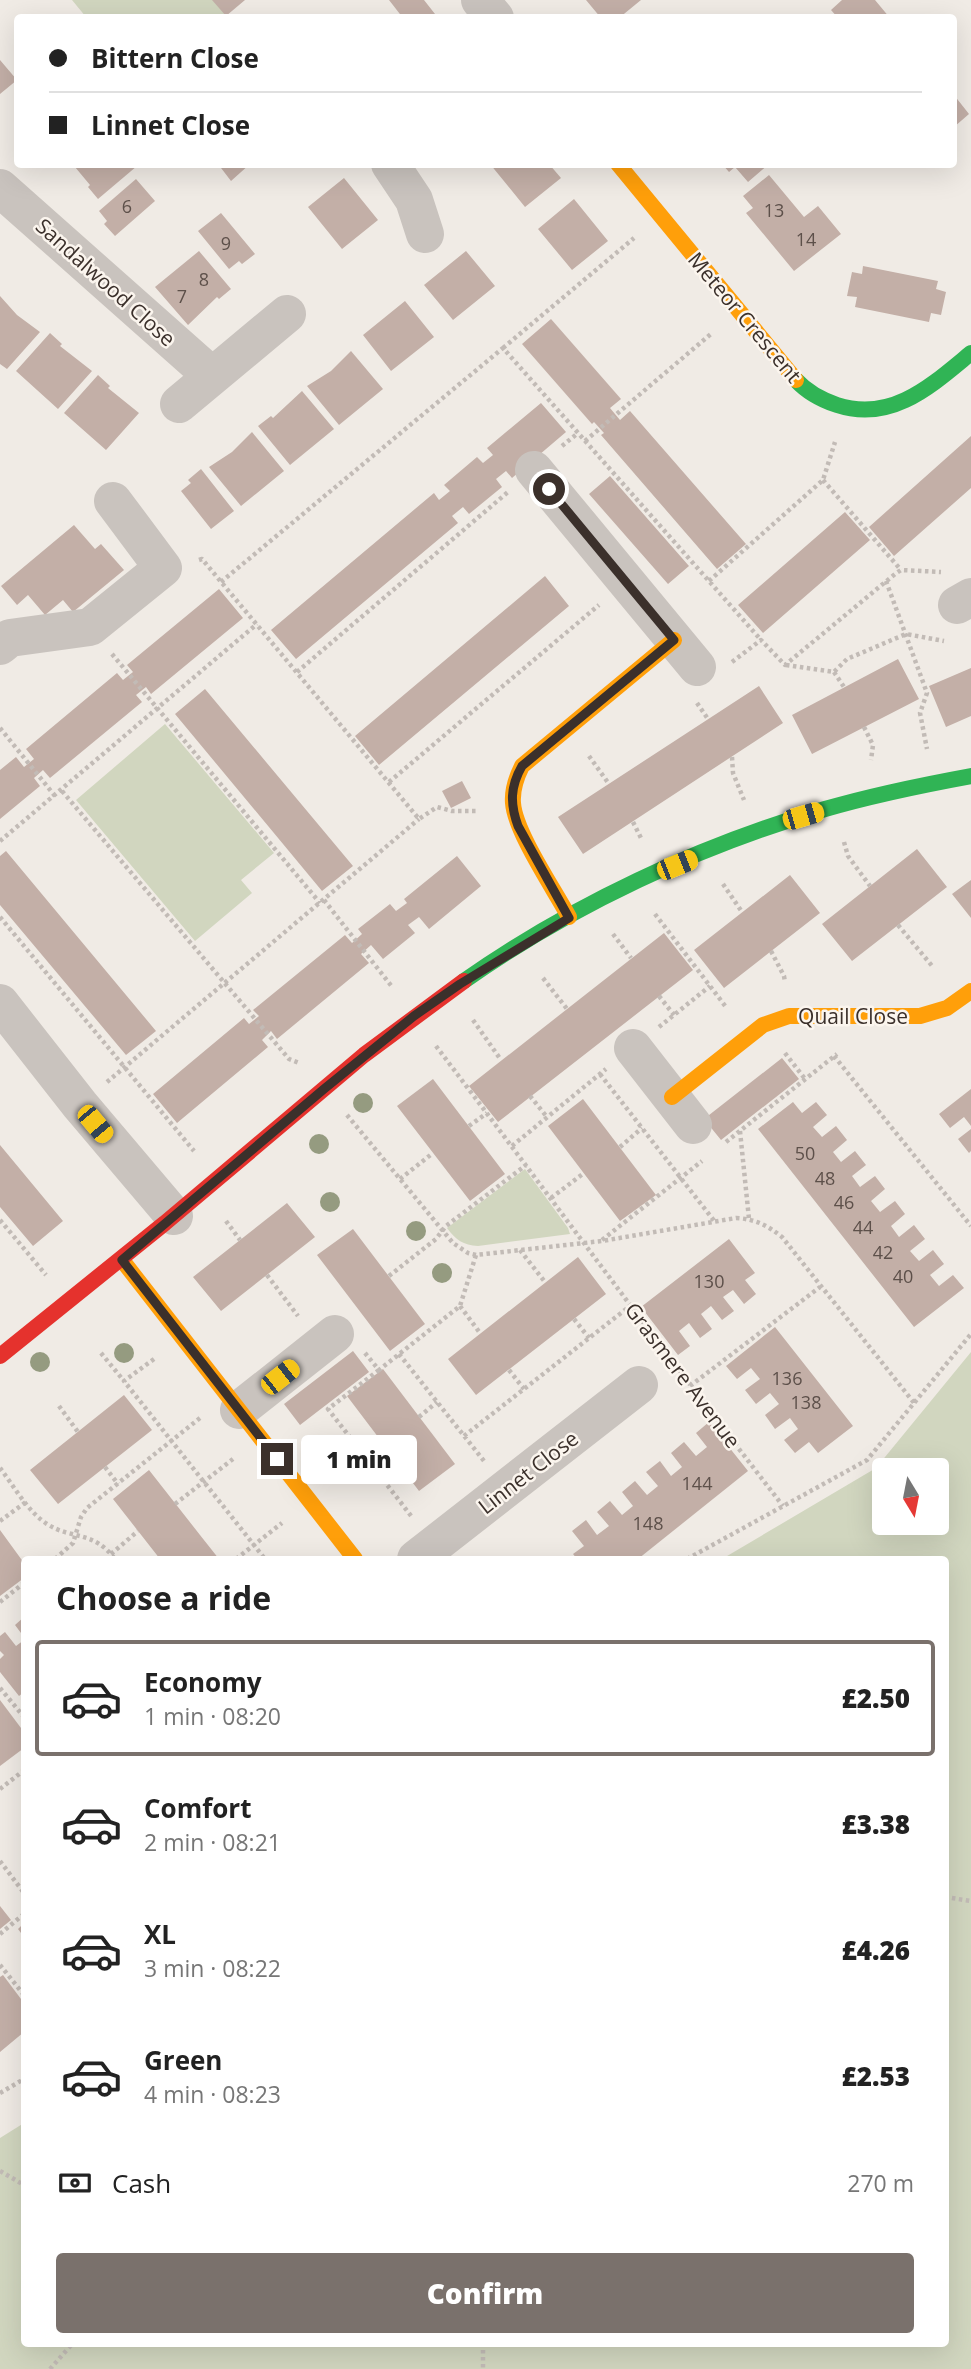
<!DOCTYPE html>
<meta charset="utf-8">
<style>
:root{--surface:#fff;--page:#f2f2f2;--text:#222;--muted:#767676;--line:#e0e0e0;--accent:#7a716c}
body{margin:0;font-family:"Open Sans",sans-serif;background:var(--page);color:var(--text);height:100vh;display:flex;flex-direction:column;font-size:26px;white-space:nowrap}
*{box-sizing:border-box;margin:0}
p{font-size:23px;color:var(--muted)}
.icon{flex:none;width:38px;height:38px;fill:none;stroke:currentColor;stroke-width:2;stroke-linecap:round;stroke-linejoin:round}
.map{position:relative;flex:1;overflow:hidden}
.sheet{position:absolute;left:21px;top:1556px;width:928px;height:791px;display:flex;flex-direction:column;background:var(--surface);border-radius:7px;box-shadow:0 7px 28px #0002}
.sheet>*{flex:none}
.guide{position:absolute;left:14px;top:14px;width:943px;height:154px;border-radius:7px;box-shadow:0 7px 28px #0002;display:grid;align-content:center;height:154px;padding:0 35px;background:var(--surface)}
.needle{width:46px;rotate:170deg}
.controls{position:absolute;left:872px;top:1458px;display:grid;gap:14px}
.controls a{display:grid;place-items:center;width:77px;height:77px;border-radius:7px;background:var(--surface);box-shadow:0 7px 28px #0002;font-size:35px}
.end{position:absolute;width:32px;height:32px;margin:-16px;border:9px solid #3b302b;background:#fff;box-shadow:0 0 0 4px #fff}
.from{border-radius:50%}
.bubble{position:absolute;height:49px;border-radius:7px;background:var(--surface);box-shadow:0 7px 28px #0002;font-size:23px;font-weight:800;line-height:49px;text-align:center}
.car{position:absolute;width:21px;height:42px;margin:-21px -10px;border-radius:9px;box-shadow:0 0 5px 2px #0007;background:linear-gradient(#f5c518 24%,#345 0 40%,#f5c518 0 76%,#345 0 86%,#f5c518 0)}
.guide b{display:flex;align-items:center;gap:24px;height:66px;font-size:26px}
.guide b+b{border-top:2px solid var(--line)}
.guide i{width:18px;height:18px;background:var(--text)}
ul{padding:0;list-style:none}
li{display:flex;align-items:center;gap:21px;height:116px;margin:0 14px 10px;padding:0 21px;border:4px solid transparent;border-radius:7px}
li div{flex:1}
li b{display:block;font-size:26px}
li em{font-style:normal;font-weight:800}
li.current{border-color:var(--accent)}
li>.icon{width:63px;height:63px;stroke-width:1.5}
h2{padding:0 35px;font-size:32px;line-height:84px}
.pay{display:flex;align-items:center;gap:18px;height:77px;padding:0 35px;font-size:26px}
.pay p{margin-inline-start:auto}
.button{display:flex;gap:14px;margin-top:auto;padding:14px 35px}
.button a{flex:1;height:80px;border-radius:7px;background:var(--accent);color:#fff;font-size:28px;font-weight:800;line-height:80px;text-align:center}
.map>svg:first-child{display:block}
.green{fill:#d1d6bf;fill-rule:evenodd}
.building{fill:#c3afa7}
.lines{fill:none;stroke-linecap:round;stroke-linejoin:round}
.path{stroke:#c2bbb6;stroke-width:4.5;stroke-dasharray:3.5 3.5;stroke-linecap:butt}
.street{stroke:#c9c3be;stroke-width:38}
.fast{stroke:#30b455;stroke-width:16}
.slow{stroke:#ff9f0a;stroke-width:16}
.jam{stroke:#e5322d;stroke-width:16}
.tree{fill:#959b80}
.route{stroke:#3b302b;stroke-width:9}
.labels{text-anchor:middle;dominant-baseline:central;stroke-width:5;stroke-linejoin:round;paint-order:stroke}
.number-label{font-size:18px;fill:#5d504a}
.street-label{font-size:21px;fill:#3b302b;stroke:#fbf5ee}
</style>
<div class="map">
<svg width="971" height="2369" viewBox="0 0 971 2369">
<rect width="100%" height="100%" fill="#f0ebe5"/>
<path class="green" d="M72 0H215L230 17H86Z
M165 724 274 853 241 880 252 893 195 941 76 800Z
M525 1169 568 1228 570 1234 478 1246C463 1245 456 1240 447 1228Z
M971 1352V2369H0V2138L24 2123V2343H945V1559H722L876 1468ZM884 1470H936V1522H884Z"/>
<path class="building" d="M212 0H245L226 16Z
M389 0H424L435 14 430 18H403Z
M586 0H641L619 18H601Z
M842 0H875L890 18H838L831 10Z
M0 60 17 80 0 94Z
M954 95 969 114 954 127Z
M69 164H135L137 166 98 199 88 187 90 185 75 167 73 168Z
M218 164H250L231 181Z
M490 164H549L561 178 525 207Z
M722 164H769L748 182 735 167 729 172Z
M769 175 804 217 818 206 841 234 794 271 746 213 753 208 743 196Z
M344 178 378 220 342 249 308 207Z
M136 179 155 201 115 236 104 224 107 221 99 211Z
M574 199 608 241 572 270 538 229Z
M221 213 255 254 242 264 239 261 229 269 198 231Z
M199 251 231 289 219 299 217 297 188 325 155 287Z
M466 251 495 286 453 320 424 285Z
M863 266 938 281 936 289 946 292 941 315 931 313 929 322 855 307 857 297 847 296 852 272 862 274Z
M0 296 17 315 40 332 7 369 0 364Z
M405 301 434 337 391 371 363 335Z
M551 319 621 399 610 408 620 420 630 411 746 544 717 569 601 435 604 433 594 422 592 424 522 344Z
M50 333 62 344 60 346 92 371 58 409 16 371Z
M351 351 383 389 339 425 307 386 331 371Z
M98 375 110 386 108 388 139 413 106 450 64 413Z
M302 391 334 429 290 465 258 426 271 416 273 418Z
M541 403 566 432 512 478 506 471 496 479 502 487 469 514 463 507 452 516 458 523 296 659 271 630 434 493 439 500 450 491 444 485 477 457 483 463 493 455 487 448Z
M252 432 284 471 241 506 209 467 232 452Z
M971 436V488L894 556 869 527Z
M201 469 234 511 211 529 181 491 191 483 188 480Z
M610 476 689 566 668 584 589 494Z
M845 512 870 540 763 633 738 605Z
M74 525 95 549 101 544 124 570 73 612 63 600 45 615 28 595 17 605 1 586Z
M545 576 569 606 379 765 355 736Z
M219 589 243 618 151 694 146 687 136 695 142 702 50 778 43 770 34 778 40 786 0 819V770L16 757 24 767 34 759 26 749 117 673 123 680 133 672 127 665Z
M898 659 919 699 812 754 792 715Z
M971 668V716L946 727 929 686Z
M759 686 783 723 583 854 558 817Z
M205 689 353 866 322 891 175 714Z
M462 781 471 798 451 808 442 791Z
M917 849 947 887 852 961 822 924Z
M6 851 156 1031 126 1055 0 905V856Z
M457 856 481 886 429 929 419 917 408 925 415 933 383 959 371 945 361 954 369 963 277 1039 271 1031 262 1040 268 1047 177 1123 153 1094 244 1018 249 1024 259 1016 253 1010 345 935 352 943 362 934 358 929 390 904 396 911 407 903 404 899Z
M790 875 820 913 724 988 694 950Z
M971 880V918L952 894Z
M664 933 693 970 498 1122 469 1086Z
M782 1058 799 1079 721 1140 704 1119Z
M433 1079 505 1174 470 1201 397 1106Z
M971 1089V1126L964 1117 950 1128 939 1114Z
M583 1099 656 1195 620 1221 548 1126Z
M793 1102 802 1113 816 1102 827 1115 813 1127 822 1137 836 1126 847 1140 833 1152 841 1162 855 1151 866 1165 852 1176 860 1187 875 1176 885 1189 871 1201 880 1212 895 1201 905 1214 891 1226 899 1237 914 1225 925 1239 910 1251 919 1261 933 1250 944 1264 930 1275 939 1286 953 1275 964 1288 914 1327 758 1129Z
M971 1129V1151L969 1153 958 1139Z
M0 1145 63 1221 33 1246 0 1207Z
M287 1203 315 1237 221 1311 193 1277Z
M353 1229 425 1324 390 1351 317 1255Z
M729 1239 755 1273 745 1280 756 1294 744 1304 733 1290 723 1297 734 1311 722 1320 711 1306 701 1314 712 1329 700 1338 689 1323 679 1331 690 1346 678 1355 641 1307Z
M578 1257 606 1294 476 1395 448 1359Z
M775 1327 853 1426 818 1453 809 1442 795 1453 784 1440 798 1429 790 1418 775 1429 765 1415 779 1404 770 1393 756 1404 745 1390 760 1379 751 1368 737 1379 726 1366Z
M353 1351 369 1372 300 1425 284 1404Z
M383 1369 455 1464 419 1491 347 1396Z
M124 1395 152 1430 58 1504 30 1470Z
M709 1422 748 1471 638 1559H577L573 1554 584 1546 572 1531 586 1520 597 1535 609 1526 597 1512 610 1501 622 1515 633 1506 622 1492 635 1481 647 1495 658 1486 646 1472 660 1461 671 1476 682 1467 671 1453 684 1442 696 1456 707 1447 696 1433Z
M149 1470 200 1535 219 1559H160L113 1499Z
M0 1530 24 1563V1578L0 1596Z
M24 1617V1637L15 1625Z
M5 1632 16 1646 24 1640V1692L19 1696 0 1672V1659L4 1655 0 1651V1636Z
M0 1700 24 1732V1748L0 1766Z
M0 1906 11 1920 0 1929Z
M24 1923V1937L18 1929Z
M3 1975 24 2003V2032L0 2052V1977Z"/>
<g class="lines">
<path class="path" d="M503 348 634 238
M585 441 712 333
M562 446 578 433
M823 480 901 570
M199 560 202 559 419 819 437 807 452 811H477
M709 581 823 480 835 442
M886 581 927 693 920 713 927 749
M221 582 503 348 761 640
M112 654 320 903
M732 662 761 640 785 665 895 574 901 570 941 572
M786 665 834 672 847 659 906 634 944 641
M297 672 508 492
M834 672 844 687
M697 703 708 719
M864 727 873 745 871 760
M0 728 55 796
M589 756 609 784
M732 757 733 773 744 800
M389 782 599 605
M62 791 289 1059 299 1063
M633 822 642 840
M0 841 257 624
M844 842 848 856 870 886
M723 884 742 912
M324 900 393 988
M655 914 726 1007
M0 917 194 1151
M898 925 933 967
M613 934 631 958
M771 951 784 976 785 982
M543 978 567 1009
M659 996 674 1015
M473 1020 501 1060
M659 1027 710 986
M436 1046C552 1199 665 1354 783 1506
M785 1053 805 1079
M834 1056 971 1226
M600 1074 715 1222
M107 1082 419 819
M530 1096 547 1117
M347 1115 453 1243 468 1253 476 1255 602 1241 736 1218C755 1219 767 1225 782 1237L915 1404
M469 1126 487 1113
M740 1131 749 1219
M726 1142 837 1054
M512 1146 606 1069
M620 1147 642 1128
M400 1179 433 1153
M551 1198 584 1173
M0 1220 46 1275
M226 1221 240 1240
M602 1240 702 1161
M520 1250 545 1282
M267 1275 298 1316
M389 1276 436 1239 446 1226 526 1165
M460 1306 480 1333
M574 1319 589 1338
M101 1353 124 1381
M365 1353 379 1370 460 1306 476 1255
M399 1354 484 1461
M154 1359 124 1381 265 1559
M379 1370 328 1409 412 1517
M509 1370 524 1389
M690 1386 820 1287
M59 1406 78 1432
M419 1417 437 1402
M464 1436 630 1306
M105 1467 118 1484
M0 1468C14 1486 27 1511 47 1524 72 1540 93 1530 115 1559
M338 1479 383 1443
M175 1504 233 1459
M0 1521 26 1502
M111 1554 138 1531
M55 1559 73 1543 81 1517 87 1508 200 1418
M236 1559 282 1523
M687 1559 867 1460 971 1334
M0 1602 24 1583
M0 1688 24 1717
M0 1789 23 1771 24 1774
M0 1861 24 1893
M945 1897 971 1901
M0 1934 24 1914
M0 1965 24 1995
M0 2093 24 2079
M0 2171 24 2185
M483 2343V2369
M50 2369 73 2343"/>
<path class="street" d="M480 0 495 18
M390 164 414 200 425 234
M0 188 212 376
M179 404 287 314
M534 470 697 667
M957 605 971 597
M0 646 10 638 90 627 163 568 113 501
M0 1003 80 1105 174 1216
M633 1048 693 1125
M239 1410 335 1334
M416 1559 639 1385"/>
<path class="fast" d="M796 380C807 392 822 400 837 405 892 423 932 385 971 353
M464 981C572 905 699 846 825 809 873 795 922 785 971 776"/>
<path class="slow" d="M618 164 796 380
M569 917C554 889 515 832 513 803 512 790 516 778 522 766L674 640
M672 1097 763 1025 789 1016H920L947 1008 971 991
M122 1260 355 1559"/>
<path class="jam" d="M0 1356 165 1223 364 1055 464 981"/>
</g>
<g class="tree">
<circle cx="363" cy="1103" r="10"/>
<circle cx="319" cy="1144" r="10"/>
<circle cx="330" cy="1202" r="10"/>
<circle cx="416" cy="1231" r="10"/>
<circle cx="442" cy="1273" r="10"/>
<circle cx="124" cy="1353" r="10"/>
<circle cx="40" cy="1362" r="10"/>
</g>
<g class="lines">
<path class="route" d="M277 1459 122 1260 324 1089 414 1016 460 984 569 918 518 826C510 804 510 787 522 766L674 640 549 489"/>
</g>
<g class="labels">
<g class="number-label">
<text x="127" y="206">6</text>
<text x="774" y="210">13</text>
<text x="806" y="239">14</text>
<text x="226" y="243">9</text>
<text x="204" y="279">8</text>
<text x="182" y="296">7</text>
<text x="805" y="1153">50</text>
<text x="825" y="1178">48</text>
<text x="844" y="1202">46</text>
<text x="863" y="1227">44</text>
<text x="883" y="1252">42</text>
<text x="903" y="1276">40</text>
<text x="709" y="1281">130</text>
<text x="787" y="1378">136</text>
<text x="806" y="1402">138</text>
<text x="697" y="1483">144</text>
<text x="648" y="1523">148</text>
</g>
<g class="street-label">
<text transform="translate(106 282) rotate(42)">Sandalwood Close</text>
<text transform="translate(745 317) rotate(50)">Meteor Crescent</text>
<text x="853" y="1016">Quail Close</text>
<text transform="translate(683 1375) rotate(53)">Grasmere Avenue</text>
<text transform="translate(528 1472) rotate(-38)">Linnet Close</text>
</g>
</g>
</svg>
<div class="controls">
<a><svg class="needle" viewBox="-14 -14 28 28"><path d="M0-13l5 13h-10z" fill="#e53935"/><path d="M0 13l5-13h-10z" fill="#767676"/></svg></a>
</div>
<i class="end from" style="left:549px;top:489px"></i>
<i class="end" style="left:277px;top:1459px"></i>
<div class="bubble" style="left:301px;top:1435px;width:116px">1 min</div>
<i class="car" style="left:803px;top:816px;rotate:74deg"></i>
<i class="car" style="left:677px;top:865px;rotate:68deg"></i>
<i class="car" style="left:95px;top:1124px;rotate:140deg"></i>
<i class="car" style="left:280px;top:1377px;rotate:52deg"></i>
<div class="guide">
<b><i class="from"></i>Bittern Close</b>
<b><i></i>Linnet Close</b>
</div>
<section class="sheet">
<h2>Choose a ride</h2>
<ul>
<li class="current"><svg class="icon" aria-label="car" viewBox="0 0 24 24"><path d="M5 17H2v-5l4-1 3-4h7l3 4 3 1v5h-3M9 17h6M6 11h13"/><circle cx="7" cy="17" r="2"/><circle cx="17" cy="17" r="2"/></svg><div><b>Economy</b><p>1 min · 08:20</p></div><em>£2.50</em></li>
<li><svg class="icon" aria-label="car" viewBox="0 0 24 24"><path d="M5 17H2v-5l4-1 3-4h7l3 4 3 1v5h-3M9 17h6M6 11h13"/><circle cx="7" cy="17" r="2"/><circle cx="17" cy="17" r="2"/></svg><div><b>Comfort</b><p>2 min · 08:21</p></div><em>£3.38</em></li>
<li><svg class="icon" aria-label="car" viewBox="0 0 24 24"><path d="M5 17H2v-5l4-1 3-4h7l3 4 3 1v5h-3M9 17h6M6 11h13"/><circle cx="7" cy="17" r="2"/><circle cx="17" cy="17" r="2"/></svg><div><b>XL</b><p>3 min · 08:22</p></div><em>£4.26</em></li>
<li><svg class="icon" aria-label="car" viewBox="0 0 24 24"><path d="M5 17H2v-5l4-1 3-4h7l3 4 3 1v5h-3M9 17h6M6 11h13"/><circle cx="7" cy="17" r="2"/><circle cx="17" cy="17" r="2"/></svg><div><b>Green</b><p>4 min · 08:23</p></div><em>£2.53</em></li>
</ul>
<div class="pay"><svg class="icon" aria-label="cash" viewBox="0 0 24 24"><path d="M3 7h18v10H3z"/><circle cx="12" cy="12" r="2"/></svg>Cash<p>270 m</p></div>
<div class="button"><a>Confirm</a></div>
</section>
</div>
